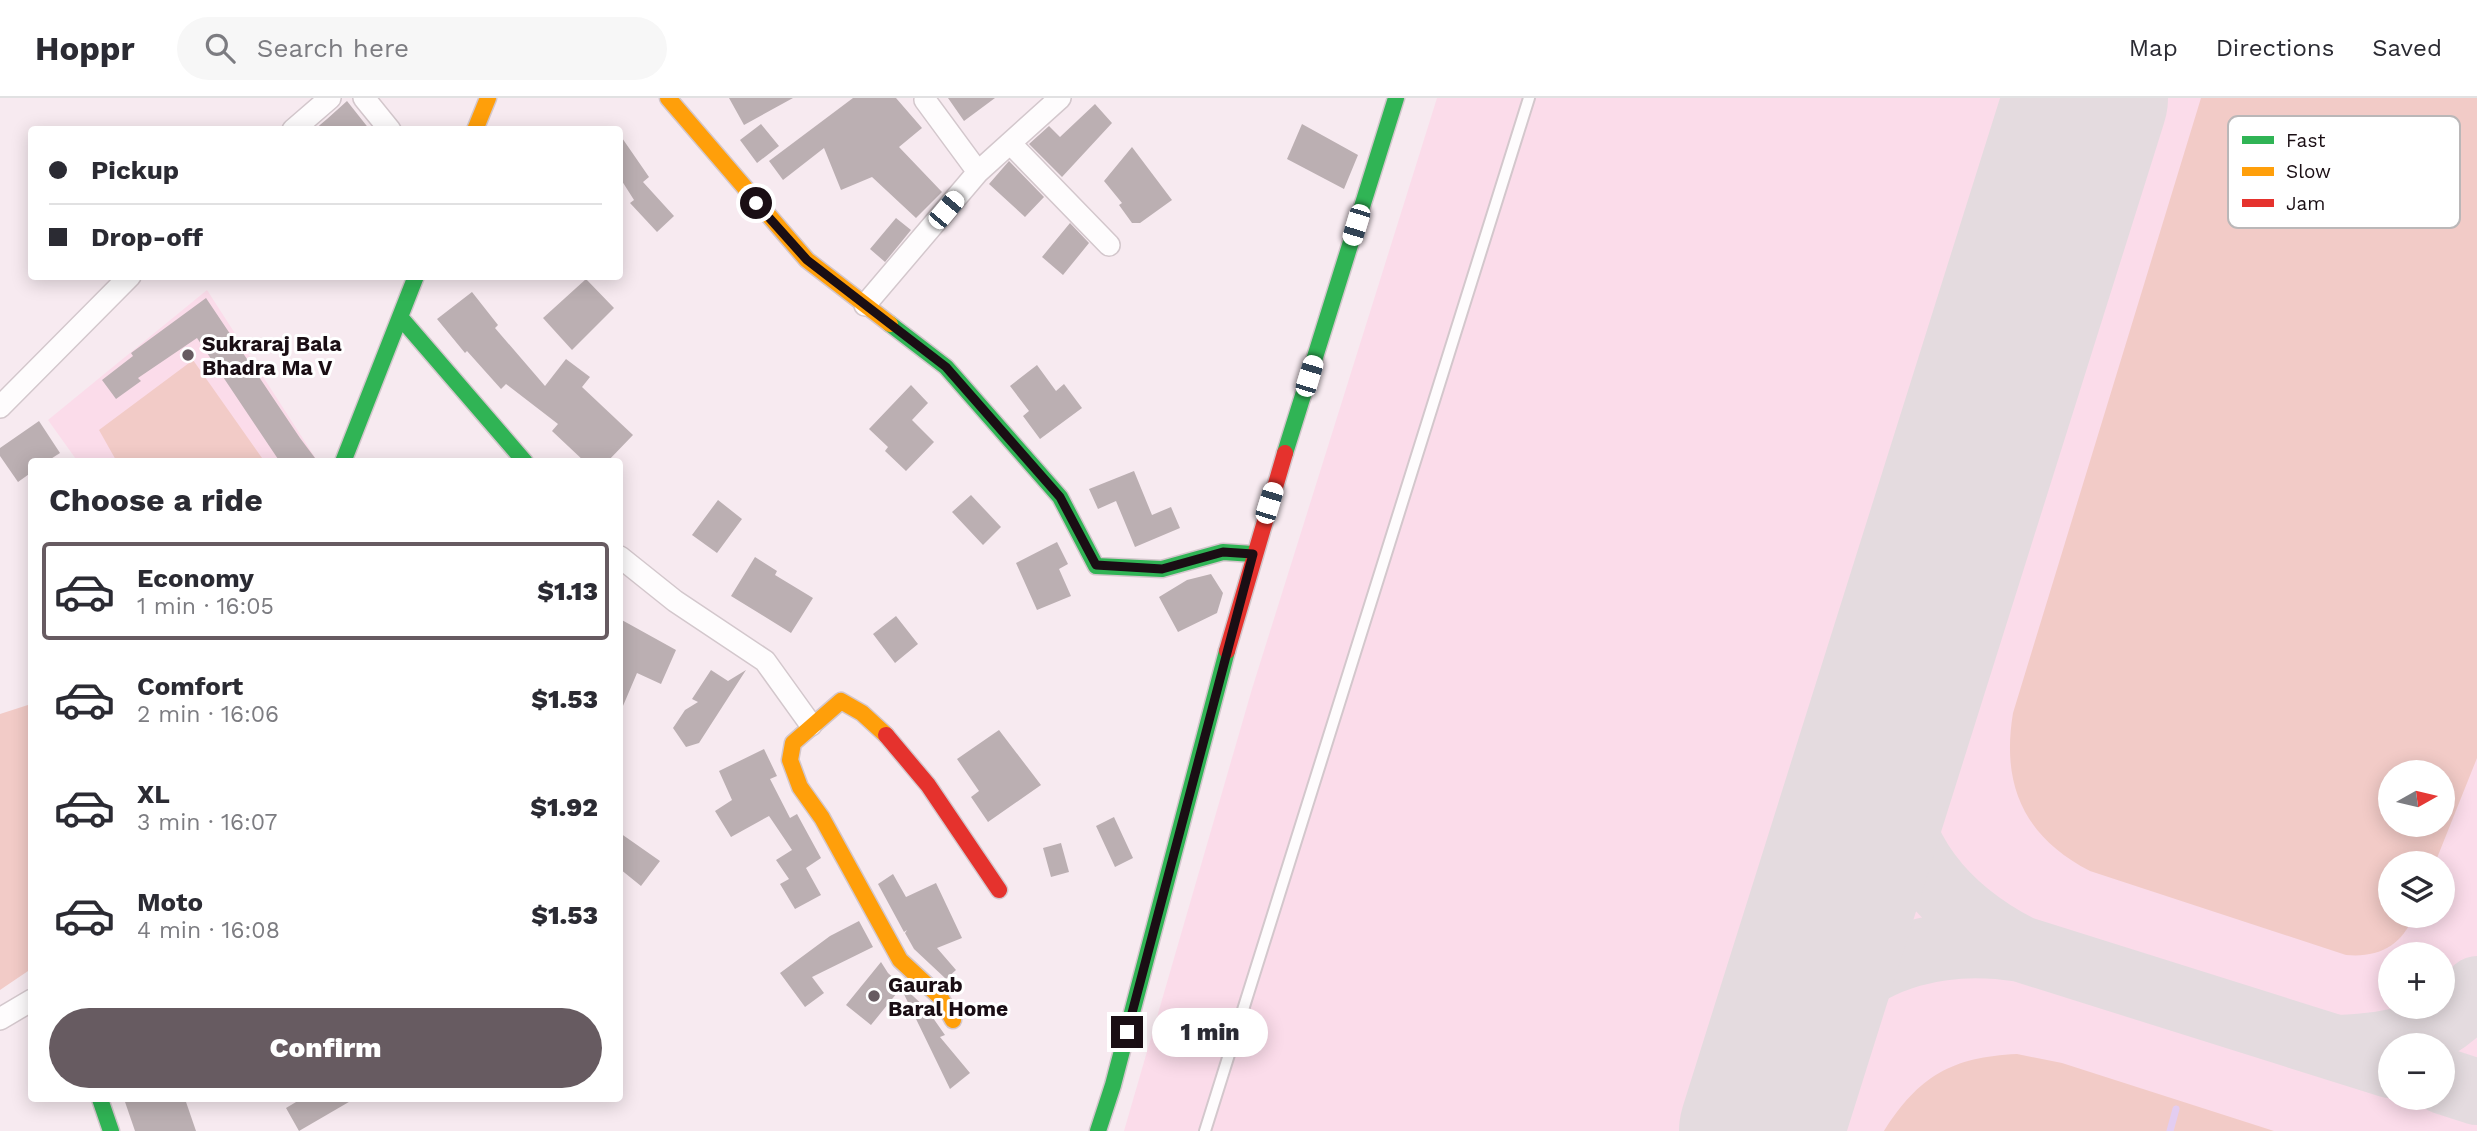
<!DOCTYPE html>
<meta charset="utf-8">
<style>
:root{--surface:#fff;--page:#f7f7f7;--text:#2b2b33;--muted:#7c7c81;--line:#e1e1e2;--accent:#675b61}
body{margin:0;font-family:"Work Sans",sans-serif;background:var(--page);color:var(--text);height:100vh;display:flex;flex-direction:column;font-size:26px;white-space:nowrap}
*{box-sizing:border-box;margin:0}
p{font-size:23px;color:var(--muted)}
.icon{flex:none;width:38px;height:38px;fill:none;stroke:currentColor;stroke-width:2;stroke-linecap:round;stroke-linejoin:round}
.map{position:relative;flex:1;overflow:hidden}
.details{position:absolute;left:28px;top:360px;width:595px;height:644px;display:flex;flex-direction:column;background:var(--surface);border-radius:7px;box-shadow:0 4px 18px #0003}
.details>*{flex:none}
.hud{position:absolute;left:28px;top:28px;width:595px;height:154px;border-radius:7px;box-shadow:0 4px 18px #0003;display:grid;align-content:center;height:154px;padding:0 21px;background:var(--surface)}
.needle{width:46px;rotate:82deg}
.controls{position:absolute;left:2378px;top:662px;display:grid;gap:14px}
.controls a{display:grid;place-items:center;width:77px;height:77px;border-radius:50%;background:var(--surface);box-shadow:0 4px 18px #0003;font-size:35px}
.end{position:absolute;width:32px;height:32px;margin:-16px;border:9px solid #1a0e14;background:#fff;box-shadow:0 0 0 4px #fff}
.from{border-radius:50%}
.bubble{position:absolute;height:49px;border-radius:24px;background:var(--surface);box-shadow:0 4px 18px #0003;font-size:23px;font-weight:800;line-height:49px;text-align:center}
.car{position:absolute;width:21px;height:42px;margin:-21px -10px;border-radius:9px;box-shadow:0 0 5px 2px #0007;background:linear-gradient(#fff 24%,#345 0 40%,#fff 0 76%,#345 0 86%,#fff 0)}
.hud b{display:flex;align-items:center;gap:24px;height:66px;font-size:26px}
.hud b+b{border-top:2px solid var(--line)}
.hud i{width:18px;height:18px;background:var(--text)}
ul{padding:0;list-style:none}
li{display:flex;align-items:center;gap:21px;height:98px;margin:0 14px 10px;padding:0 7px;border:4px solid transparent;border-radius:7px}
li div{flex:1}
li b{display:block;font-size:26px}
li em{font-style:normal;font-weight:800}
li.selected{border-color:var(--accent)}
li>.icon{width:63px;height:63px;stroke-width:1.5}
h2{padding:0 21px;font-size:32px;line-height:84px}
.cta{display:flex;gap:14px;margin-top:auto;padding:14px 21px}
.cta a{flex:1;height:80px;border-radius:42px;background:var(--accent);color:#fff;font-size:28px;font-weight:800;line-height:80px;text-align:center}
header{display:flex;align-items:center;gap:42px;box-sizing:border-box;height:98px;padding:0 35px;background:var(--surface);border-bottom:2px solid var(--line)}
header strong{font-size:33px}
nav{display:flex;gap:38px;margin-inline-start:auto;font-size:24px}
.search{width:490px;height:63px;background:var(--page);display:flex;align-items:center;gap:18px;box-sizing:border-box;padding:0 24px;border-radius:38px;color:var(--muted);font-size:26px}
.map>svg:first-child{display:block}
.built{fill:#fbdcea;fill-rule:evenodd}
.green{fill:#f2cbc7;fill-rule:evenodd}
.lines{fill:none;stroke-linecap:round;stroke-linejoin:round}
.stream{stroke:#e3cdf1;stroke-width:7}
.taxiway{stroke:#e4dbdf;stroke-width:66}
.runway{stroke:#e4dbdf;stroke-width:164}
.building{fill:#bbafb2}
.lane-casing{stroke:#d3c7cc;stroke-width:14}
.street-casing{stroke:#d3c7cc;stroke-width:24}
.fast-casing{stroke:#d3c7cc;stroke-width:19}
.slow-casing{stroke:#d3c7cc;stroke-width:19}
.jam-casing{stroke:#d3c7cc;stroke-width:19}
.lane{stroke:#fefcfd;stroke-width:10}
.street{stroke:#fefcfd;stroke-width:21}
.fast{stroke:#30b455;stroke-width:16}
.slow{stroke:#ff9f0a;stroke-width:16}
.jam{stroke:#e5322d;stroke-width:16}
.route{stroke:#1a0e14;stroke-width:9}
.poi-dot{fill:#675b61;stroke:#fff;stroke-width:2.5}
.labels{text-anchor:middle;dominant-baseline:central;stroke-width:6;stroke-linejoin:round;paint-order:stroke}
.poi-label{font-size:21px;font-weight:bold;fill:#1a0e14;stroke:#fff;text-anchor:start}
.key{fill:#fff;stroke:#bab7b8;stroke-width:2}
.key-label{font-size:19px;fill:#1a0e14}
</style>
<header>
<strong>Hoppr</strong>
<div class="search"><svg class="icon" aria-label="search" viewBox="0 0 24 24"><circle cx="10" cy="10" r="6"/><path d="M15 15l6 6"/></svg>Search here</div>
<nav><a>Map</a><a>Directions</a><a>Saved</a></nav>
</header>
<div class="map">
<svg width="2477" height="1033" viewBox="0 0 2477 1033">
<rect width="100%" height="100%" fill="#f7eaf0"/>
<path class="built" d="M1437 0H2477V1033H1124L1252 591ZM2390 674H2443V726H2390ZM2390 765H2443V817H2390ZM2390 856H2443V908H2390ZM2390 947H2443V999H2390Z
M207 192 318 364H78L48 322Z"/>
<path class="green" d="M2201 0H2477V660L2435 765H2390V817H2414C2402 848 2378 860 2346 857L2090 773C2024 739 2001 687 2013 615ZM2390 674H2443V726H2390Z
M193 262 262 360 251 364H117L99 332Z
M31 606V871L0 892V616Z
M2017 956 2062 965 2274 1033H1884C1919 978 1952 959 2017 956Z"/>
<g class="lines">
<path class="stream" d="M2170 1033 2176 1011"/>
<path class="taxiway" d="M1897 600C1894 624 1890 649 1891 674 1897 758 1949 814 2021 851
M2338 950C2394 948 2441 940 2477 891
M1778 978C1792 957 1804 935 1820 915 1869 855 1947 839 2021 851L2390 967
M2443 983 2477 994"/>
<path class="runway" d="M1761 1033 2086 0"/>
</g>
<path class="building" d="M729 0H793L744 27Z
M853 0H896L922 30 899 49 942 94 916 120 872 79 841 92 824 50 783 82 769 63Z
M948 0H995L964 23Z
M347 3 370 32H314L327 21Z
M1095 6 1112 25 1062 79 1029 46 1049 28 1060 39Z
M761 26 779 48 757 65 740 42Z
M1302 26 1358 57 1344 91 1287 61Z
M620 37 649 79 643 84 674 118 657 134 630 105 634 102 620 80Z
M1132 49 1172 102 1140 125H1132L1119 107 1122 105 1104 83Z
M1009 63 1044 99 1025 119 989 86Z
M896 120 911 132 885 164 870 151Z
M1070 125 1089 145 1063 177 1042 159Z
M586 181 614 210 572 252 543 220Z
M472 194 498 227 495 230 545 288 566 261 590 279 582 289 633 337 607 364H585L552 333 558 326 506 286 501 291 467 253 465 255 437 221Z
M206 200 300 340 318 364H280L197 240 138 280 141 283 116 301 102 282 133 258 131 255Z
M1037 267 1056 293 1064 286 1082 310 1040 341 1023 318 1029 313 1010 288Z
M911 287 928 305 912 322 934 344 906 373 885 353 888 349 869 331Z
M39 323 60 355 46 364H32V374L18 384 0 358V350Z
M1134 373 1152 417 1171 409 1180 430 1135 449 1116 403 1098 411 1089 391Z
M971 397 1001 429 983 447 952 414Z
M718 402 742 421 717 455 692 437Z
M1057 444 1068 466 1059 471 1071 498 1037 512 1016 465Z
M755 459 777 473 775 477 813 500 791 535 731 498Z
M1211 476 1223 495 1217 515 1178 534 1159 499 1187 482Z
M896 518 918 546 895 565 873 536Z
M620 521 676 552 661 586 637 575 620 615Z
M711 572 728 583 746 572 699 645 686 649 673 630 685 612 698 604 692 601Z
M999 632 1041 687 988 724 971 699 979 693 957 661Z
M764 651 777 678 770 681 790 720 797 716 821 760 806 770 821 797 795 811 780 786 789 781 776 762 792 752 769 718 731 739 715 713 732 702 719 673Z
M1114 719 1133 760 1115 769 1096 728Z
M620 735 660 763 641 788 620 771Z
M1061 745 1069 774 1051 779 1043 750Z
M893 776 906 799 936 785 962 840 937 850 956 872 946 881 914 851 905 835 907 832 904 834 878 786Z
M859 823 873 849 812 879 824 895 805 909 780 875 830 838Z
M881 864 888 875 926 910 945 937 940 939 970 975 950 991 901 890 871 927 846 907Z
M124 1001H185L196 1033H135Z
M301 1001H354L299 1033 286 1010Z"/>
<g class="lines">
<defs>
<path id="lane" d="M1205 1033 1529 0"/>
<path id="street" d="M364 0 390 32
M925 2 978 74
M293 32 330 0
M1010 45 1109 147
M865 207 978 74 1060 0
M0 309 130 178
M620 459 675 503 765 563 811 627
M0 921 32 902"/>
<path id="fast" d="M400 219 525 364
M890 226 946 269 1060 399 1096 468 1162 471 1223 454 1253 456
M1285 355 1396 0
M343 364 416 178
M100 1001 111 1033
M1098 1033 1113 987 1227 553"/>
<path id="slow" d="M668 0 807 162 890 226
M475 32 488 0
M886 637 862 615 841 603 793 645 790 662 800 689 822 720 900 862 940 899 953 922"/>
<path id="jam" d="M1227 553 1285 355
M886 637 928 687 999 792"/>
</defs>
<use href="#lane" class="lane-casing"/>
<use href="#street" class="street-casing"/>
<use href="#fast" class="fast-casing"/>
<use href="#slow" class="slow-casing"/>
<use href="#jam" class="jam-casing"/>
<use href="#lane" class="lane"/>
<use href="#street" class="street"/>
<use href="#fast" class="fast"/>
<use href="#slow" class="slow"/>
<use href="#jam" class="jam"/>
</g>
<g class="lines">
<path class="route" d="M756 105 807 162 946 269 1060 399 1096 467 1162 471 1223 454 1253 456 1127 934"/>
</g>
<g class="poi-dot">
<circle cx="188" cy="257" r="7"/>
<circle cx="874" cy="898" r="7"/>
</g>
<g class="labels">
<g class="poi-label">
<text x="202" y="245">Sukraraj Bala<tspan x="202" dy="24">Bhadra Ma V</tspan></text>
<text x="888" y="886">Gaurab<tspan x="888" dy="24">Baral Home</tspan></text>
</g>
</g>
<rect x="2228" y="18" width="232" height="112" rx="10" class="key"/>
<rect x="2242" y="38" width="32" height="8" fill="#30b455"/>
<rect x="2242" y="69" width="32" height="9" fill="#ff9f0a"/>
<rect x="2242" y="101" width="32" height="8" fill="#e5322d"/>
<g class="key-label">
<text x="2286" y="49">Fast</text>
<text x="2286" y="80">Slow</text>
<text x="2286" y="112">Jam</text>
</g>
</svg>
<div class="controls">
<a><svg class="needle" viewBox="-14 -14 28 28"><path d="M0-13l5 13h-10z" fill="#e53935"/><path d="M0 13l5-13h-10z" fill="#7c7c81"/></svg></a>
<a><svg class="icon" aria-label="layers" viewBox="0 0 24 24"><path d="M12 4l9 5-9 5-9-5zM3 14l9 5 9-5"/></svg></a>
<a>+</a>
<a>−</a>
</div>
<i class="end from" style="left:756px;top:105px"></i>
<i class="end" style="left:1127px;top:934px"></i>
<div class="bubble" style="left:1152px;top:910px;width:116px">1 min</div>
<i class="car" style="left:946px;top:112px;rotate:40deg"></i>
<i class="car" style="left:1356px;top:127px;rotate:197deg"></i>
<i class="car" style="left:1309px;top:278px;rotate:17deg"></i>
<i class="car" style="left:1269px;top:405px;rotate:17deg"></i>
<div class="hud">
<b><i class="from"></i>Pickup</b>
<b><i></i>Drop-off</b>
</div>
<section class="details">
<h2>Choose a ride</h2>
<ul>
<li class="selected"><svg class="icon" aria-label="car" viewBox="0 0 24 24"><path d="M5 17H2v-5l4-1 3-4h7l3 4 3 1v5h-3M9 17h6M6 11h13"/><circle cx="7" cy="17" r="2"/><circle cx="17" cy="17" r="2"/></svg><div><b>Economy</b><p>1 min · 16:05</p></div><em>$1.13</em></li>
<li><svg class="icon" aria-label="car" viewBox="0 0 24 24"><path d="M5 17H2v-5l4-1 3-4h7l3 4 3 1v5h-3M9 17h6M6 11h13"/><circle cx="7" cy="17" r="2"/><circle cx="17" cy="17" r="2"/></svg><div><b>Comfort</b><p>2 min · 16:06</p></div><em>$1.53</em></li>
<li><svg class="icon" aria-label="car" viewBox="0 0 24 24"><path d="M5 17H2v-5l4-1 3-4h7l3 4 3 1v5h-3M9 17h6M6 11h13"/><circle cx="7" cy="17" r="2"/><circle cx="17" cy="17" r="2"/></svg><div><b>XL</b><p>3 min · 16:07</p></div><em>$1.92</em></li>
<li><svg class="icon" aria-label="car" viewBox="0 0 24 24"><path d="M5 17H2v-5l4-1 3-4h7l3 4 3 1v5h-3M9 17h6M6 11h13"/><circle cx="7" cy="17" r="2"/><circle cx="17" cy="17" r="2"/></svg><div><b>Moto</b><p>4 min · 16:08</p></div><em>$1.53</em></li>
</ul>
<div class="cta"><a>Confirm</a></div>
</section>
</div>
